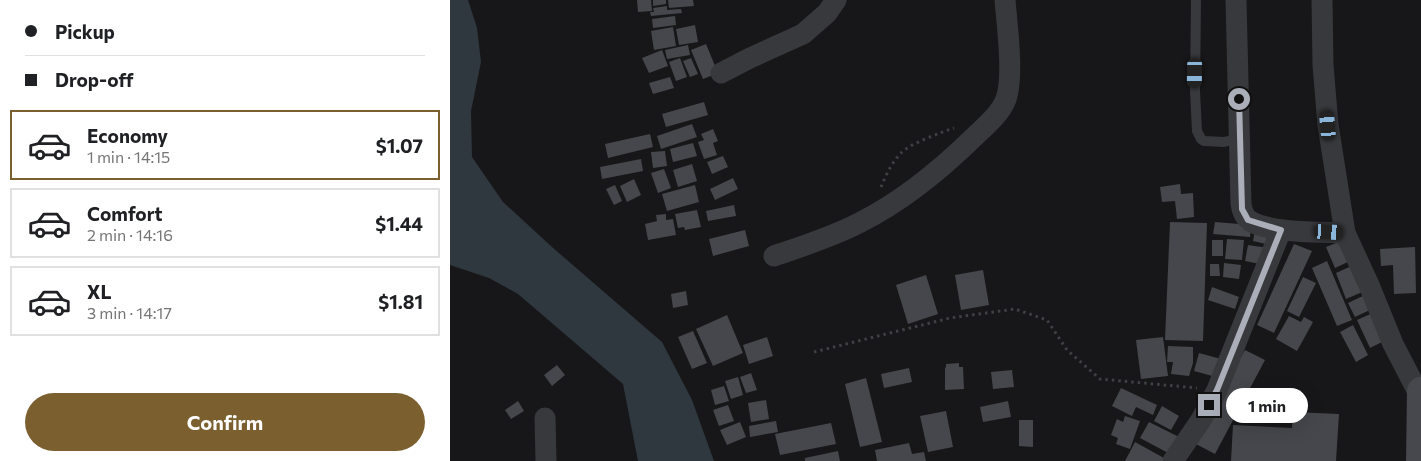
<!DOCTYPE html>
<meta charset="utf-8">
<style>
:root{--surface:#fff;--page:#f6f6f6;--text:#202124;--muted:#757577;--line:#e0e0e0;--accent:#7b5f2f}
body{margin:0;font-family:Commissioner,sans-serif;background:var(--page);color:var(--text);height:100vh;display:flex;flex-direction:column;font-size:19px;white-space:nowrap}
*{box-sizing:border-box;margin:0}
p{font-size:16px;color:var(--muted)}
.icon{flex:none;width:28px;height:28px;fill:none;stroke:currentColor;stroke-width:2;stroke-linecap:round;stroke-linejoin:round}
.map{position:relative;flex:1;overflow:hidden}
.drawer{display:flex;flex-direction:column;background:var(--surface);width:450px}
.drawer>*{flex:none}
.top-card{display:grid;align-content:center;height:110px;padding:0 25px;background:var(--surface)}
.end{position:absolute;width:22px;height:22px;margin:-11px;border:6px solid #a9aeb8;background:#111;box-shadow:0 0 0 2px #111}
.from{border-radius:50%}
.bubble{position:absolute;height:35px;border-radius:18px;background:var(--surface);box-shadow:0 5px 20px #0002;font-size:16px;font-weight:700;line-height:35px;text-align:center}
.car{position:absolute;width:15px;height:30px;margin:-15px -8px;border-radius:6px;box-shadow:0 0 4px 1px #0007;background:linear-gradient(#222 24%,#8ab4d8 0 40%,#222 0 76%,#8ab4d8 0 86%,#222 0)}
.top-card b{display:flex;align-items:center;gap:18px;height:48px;font-size:19px}
.top-card b+b{border-top:1px solid var(--line)}
.top-card i{width:12px;height:12px;background:var(--text)}
ul{padding:0;list-style:none}
li{display:flex;align-items:center;gap:15px;height:70px;margin:0 10px 8px;padding:0 15px;border:2px solid var(--line);border-radius:0px}
li div{flex:1}
li b{display:block;font-size:19px}
li em{font-style:normal;font-weight:700}
li.on{border-color:var(--accent)}
li>.icon{width:45px;height:45px;stroke-width:1.5}
.button{display:flex;gap:10px;margin-top:auto;padding:10px 25px}
.button a{flex:1;height:58px;border-radius:30px;background:var(--accent);color:#fff;font-size:20px;font-weight:700;line-height:58px;text-align:center}
main{display:flex;flex:1;min-height:0}
.map>svg:first-child{display:block}
.water{fill:#2f383e}
.building{fill:#46474c}
.lines{fill:none;stroke-linecap:round;stroke-linejoin:round}
.path{stroke:#3e4044;stroke-width:3;stroke-dasharray:2.5 4;stroke-linecap:butt}
.lane{stroke:#38393d;stroke-width:10}
.street{stroke:#38393d;stroke-width:21}
.secondary{stroke:#46484d;stroke-width:28}
.route{stroke:#a9aeb8;stroke-width:6}
</style>
<main>
<section class="drawer">
<div class="top-card">
<b><i class="from"></i>Pickup</b>
<b><i></i>Drop-off</b>
</div>
<ul>
<li class="on"><svg class="icon" aria-label="car" viewBox="0 0 24 24"><path d="M5 17H2v-5l4-1 3-4h7l3 4 3 1v5h-3M9 17h6M6 11h13"/><circle cx="7" cy="17" r="2"/><circle cx="17" cy="17" r="2"/></svg><div><b>Economy</b><p>1 min · 14:15</p></div><em>$1.07</em></li>
<li><svg class="icon" aria-label="car" viewBox="0 0 24 24"><path d="M5 17H2v-5l4-1 3-4h7l3 4 3 1v5h-3M9 17h6M6 11h13"/><circle cx="7" cy="17" r="2"/><circle cx="17" cy="17" r="2"/></svg><div><b>Comfort</b><p>2 min · 14:16</p></div><em>$1.44</em></li>
<li><svg class="icon" aria-label="car" viewBox="0 0 24 24"><path d="M5 17H2v-5l4-1 3-4h7l3 4 3 1v5h-3M9 17h6M6 11h13"/><circle cx="7" cy="17" r="2"/><circle cx="17" cy="17" r="2"/></svg><div><b>XL</b><p>3 min · 14:17</p></div><em>$1.81</em></li>
</ul>
<div class="button"><a>Confirm</a></div>
</section>
<div class="map">
<svg width="971" height="461" viewBox="0 0 971 461">
<rect width="100%" height="100%" fill="#171719"/>
<path class="water" d="M0 0H18L27 28 31 62 21 111 22 157 53 202 102 247 212 342 242 400 264 461H188L173 384 68 294 39 278 0 265Z"/>
<path class="building" d="M187 0H201L202 11 188 12Z
M203 0H216V4L203 6Z
M218 0H243L244 6 219 8Z
M217 6V10L231 9 232 13 201 16 200 12H204L203 8Z
M225 16 226 25 203 28 202 19Z
M245 25 248 42 229 45 226 29Z
M223 27 226 46 204 50 201 31Z
M256 44 268 73 253 79 241 50Z
M238 45 240 55 217 59 215 50Z
M212 50 218 66 199 73 192 58Z
M230 58 237 77 226 81 219 62Z
M241 58 248 74 240 77 233 61Z
M220 77 224 88 203 94 199 83Z
M254 102 258 115 216 127 212 114Z
M242 124 247 137 211 149 207 136Z
M263 129 268 141 263 143 267 155 254 159 248 142 254 140 251 134Z
M200 134 203 147 158 158 155 144Z
M243 143 247 156 223 162 220 149Z
M215 151 217 166 203 168 201 152Z
M273 156 278 167 262 174 257 162Z
M191 159 193 171 152 179 150 167Z
M242 164 247 181 228 187 223 170Z
M214 169 221 188 208 193 201 173Z
M283 178 288 189 265 200 260 189Z
M184 179 191 195 177 202 170 186Z
M730 184 731 194 743 193 744 217 727 219 725 201 712 202 710 187Z
M165 185 172 201 164 205 156 189Z
M245 185 249 202 217 211 212 194Z
M284 205 286 216 258 221 256 211Z
M247 210 251 227 235 230 234 227 228 228 225 214Z
M216 214V220L223 219 226 235 198 240 195 224 207 221 206 215Z
M720 222 757 223 753 341 715 340Z
M765 222 801 225 800 237 763 234Z
M806 226 823 230 820 245 803 241Z
M295 230 299 246 263 256 259 239Z
M777 239 794 240 792 260 775 259Z
M762 240H773V256H762Z
M893 240 902 260 885 268 876 247Z
M844 244 862 251 824 333 807 325Z
M798 245 818 248 815 265 795 261Z
M965 247 966 293 944 294 943 265 931 266 930 249Z
M877 261 902 320 887 326 862 268Z
M774 263 791 265 789 279 773 277Z
M760 264H769L770 276H760Z
M906 264 917 290 896 299 886 273Z
M533 270 539 305 511 310 505 275Z
M476 275 488 314 458 324 446 285Z
M853 277 866 283 849 317 837 311Z
M762 287 789 297 785 309 758 300Z
M236 291 238 305 223 308 221 294Z
M917 294 924 308 905 317 898 303Z
M927 311 932 342 920 348 907 320Z
M277 315 293 353 263 366 246 329Z
M839 316 851 322 854 317 863 322 847 351 826 339Z
M903 325 918 355 906 362 890 332Z
M243 331 257 363 242 369 228 337Z
M317 337 323 356 299 364 293 345Z
M713 337 718 376 691 379 686 340Z
M718 346 743 347V363L739 376 721 374 723 362H717Z
M795 350 815 360 765 454 744 443Z
M749 353 771 359 766 377 744 371Z
M509 363V367H513L514 389 495 390V368L496 367V364Z
M107 365 115 375 102 386 94 375Z
M459 368 462 382 434 388 431 374Z
M562 370 564 387 543 389 541 372Z
M301 373 307 390 296 393 290 377Z
M288 377 293 395 281 399 275 381Z
M416 378 432 442 410 447 395 384Z
M274 386 279 401 265 405 261 390Z
M671 388 707 405 703 415 686 407 682 416 662 406Z
M316 400 319 419 301 422 298 403Z
M68 401 74 411 61 419 55 410Z
M558 401 561 417 533 422 530 407Z
M278 405 284 421 269 426 263 410Z
M712 406 729 416 721 430 704 421Z
M496 411 503 447 478 452 470 416Z
M843 412 889 414 886 461H781L783 425 842 428Z
M675 416 690 421 680 449 666 444 668 438 661 435 667 419 673 422Z
M569 420H583V447L569 446Z
M326 421 328 432 300 437 299 426Z
M290 422 296 437 277 445 270 430Z
M699 422 731 438 722 455 690 438Z
M381 423 386 444 330 455 325 434Z
M685 442 714 458 713 461H675Z
M459 443 462 454 474 452 476 461H427L425 450Z
M388 451 390 461H355V458Z"/>
<g class="lines">
<path class="path" d="M431 187C436 175 442 162 451 153 459 144 492 132 504 128
M364 352 500 318 565 309 597 320 617 350 650 379 747 388"/>
<path class="lane" d="M746 0 745 91 747 131 751 139 754 141 774 142 790 138"/>
<path class="street" d="M786 0 791 204C792 211 794 217 800 221 819 233 871 232 895 233
M872 0 873 65 878 125 895 233 919 285 943 344 971 398
M271 73 300 58 353 34 377 13 386 0
M324 256C353 246 382 237 409 223 451 202 488 172 522 139 534 127 550 115 556 99 564 76 557 25 555 0
M95 418 96 461
M723 461 751 420 767 390 831 230"/>
<path class="secondary" d="M970 461 971 391"/>
</g>
<g class="lines">
<path class="route" d="M759 405 767 390 831 230 798 220 792 209 789 99"/>
</g>
</svg>
<i class="end from" style="left:789px;top:99px"></i>
<i class="end" style="left:759px;top:405px"></i>
<div class="bubble" style="left:776px;top:388px;width:82px">1 min</div>
<i class="car" style="left:745px;top:73px;rotate:181deg"></i>
<i class="car" style="left:878px;top:125px;rotate:355deg"></i>
<i class="car" style="left:879px;top:232px;rotate:93deg"></i>
</div>
</main>
